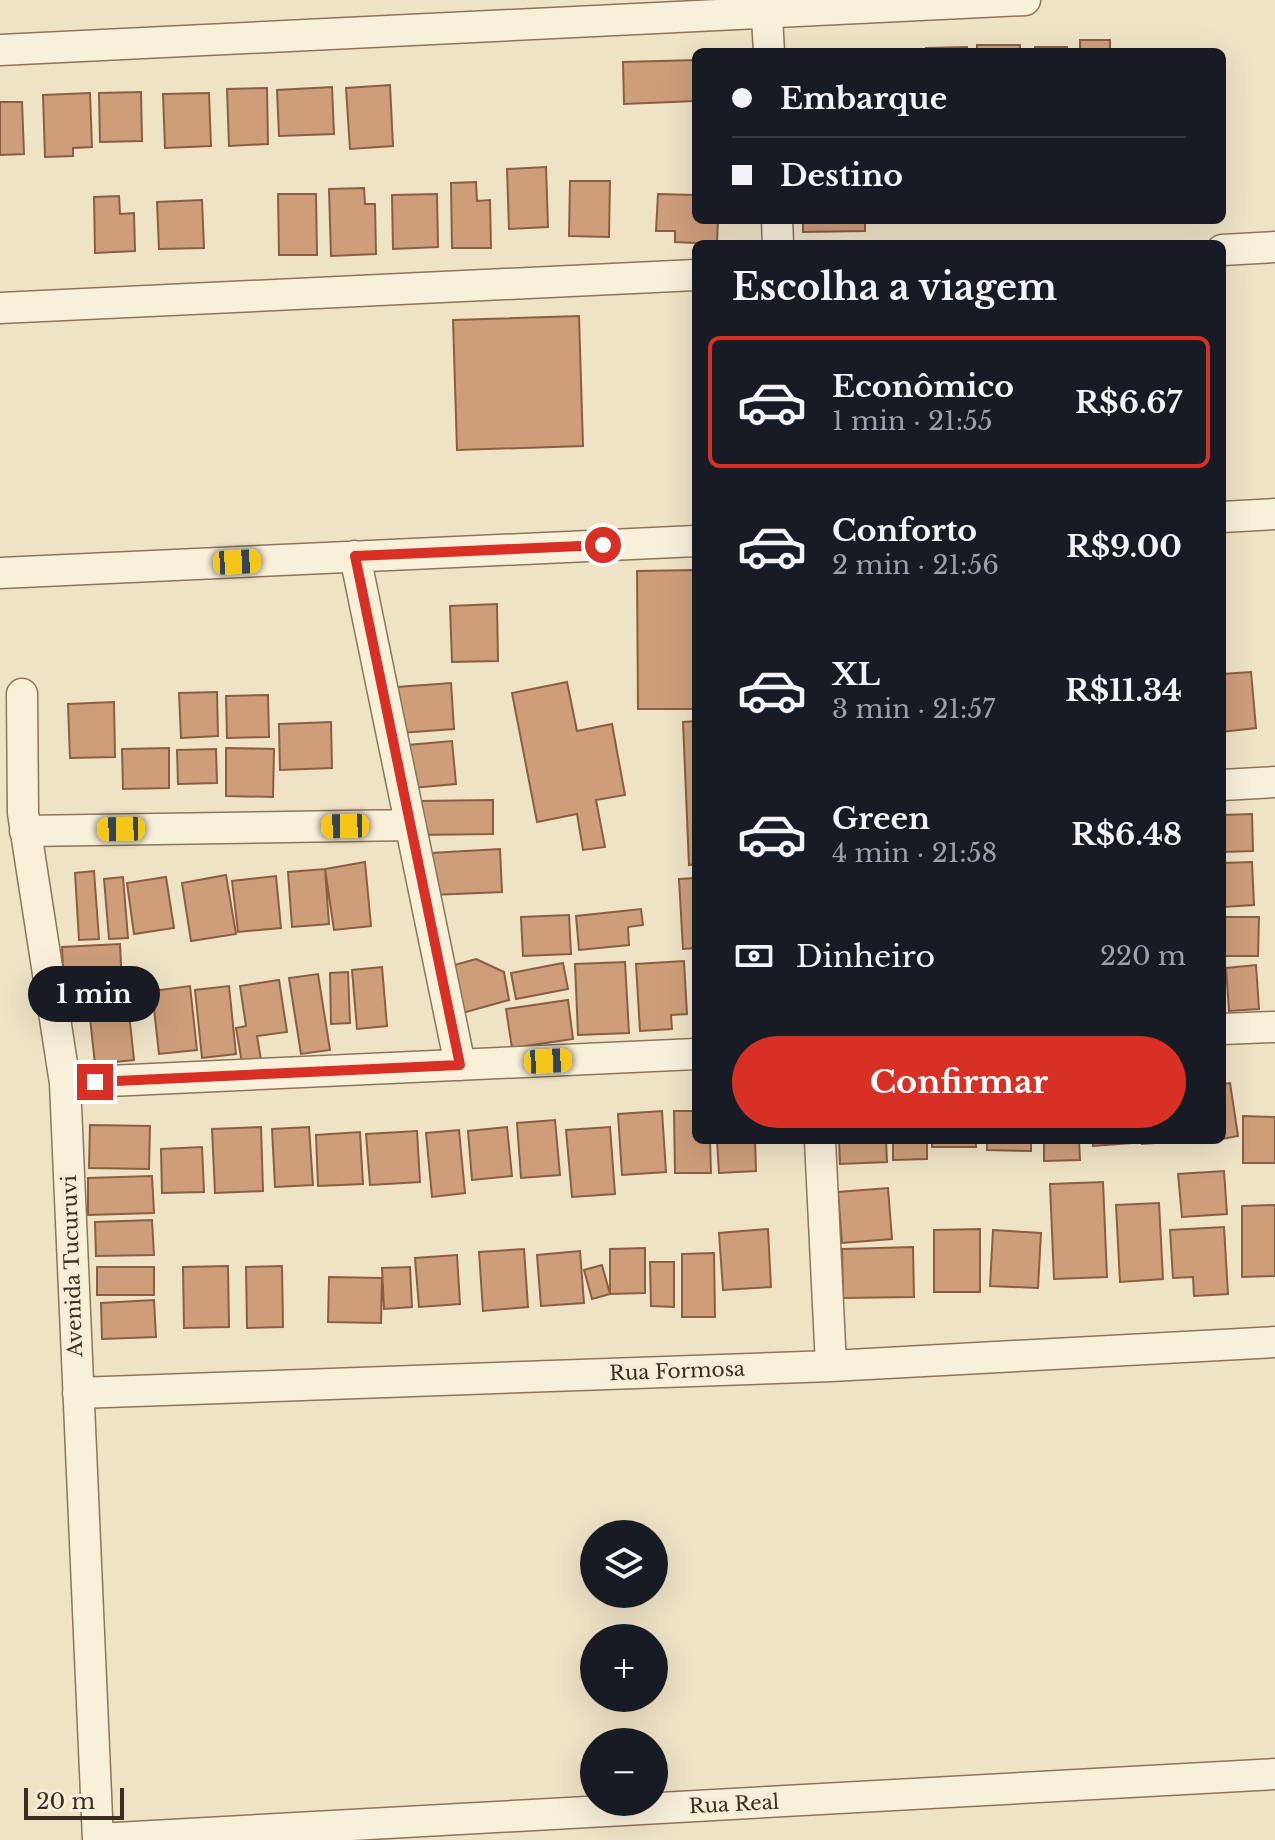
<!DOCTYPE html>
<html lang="pt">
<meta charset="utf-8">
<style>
:root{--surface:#171b24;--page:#20242c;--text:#f1f3f6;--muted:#9ea1a6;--line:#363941;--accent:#d93025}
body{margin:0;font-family:"Libre Baskerville",serif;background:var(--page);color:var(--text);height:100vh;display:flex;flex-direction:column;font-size:30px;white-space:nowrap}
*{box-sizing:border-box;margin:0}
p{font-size:26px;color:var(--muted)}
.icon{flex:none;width:44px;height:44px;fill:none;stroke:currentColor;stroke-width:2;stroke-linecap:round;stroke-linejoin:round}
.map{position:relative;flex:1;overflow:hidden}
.drawer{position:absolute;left:692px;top:240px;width:534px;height:904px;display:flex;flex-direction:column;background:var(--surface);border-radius:12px;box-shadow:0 8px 32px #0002}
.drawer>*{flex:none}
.guide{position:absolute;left:692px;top:48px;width:534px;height:176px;border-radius:12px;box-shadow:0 8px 32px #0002;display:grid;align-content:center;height:176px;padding:0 40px;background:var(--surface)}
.tools{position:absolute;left:580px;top:1520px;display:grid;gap:16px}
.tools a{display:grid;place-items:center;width:88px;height:88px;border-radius:50%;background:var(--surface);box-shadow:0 8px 32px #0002;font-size:40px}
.scale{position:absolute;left:24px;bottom:20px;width:100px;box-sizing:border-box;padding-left:8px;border:4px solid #3b2d1f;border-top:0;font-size:22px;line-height:28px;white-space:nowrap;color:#3b2d1f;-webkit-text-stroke:6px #f6edd6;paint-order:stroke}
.end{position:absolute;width:36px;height:36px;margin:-18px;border:10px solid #d93025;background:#fff;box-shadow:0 0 0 4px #fff}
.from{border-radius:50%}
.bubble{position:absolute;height:56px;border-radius:28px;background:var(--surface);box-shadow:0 8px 32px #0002;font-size:26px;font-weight:800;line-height:56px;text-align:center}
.car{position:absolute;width:24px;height:48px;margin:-24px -12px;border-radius:10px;box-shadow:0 0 6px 2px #0007;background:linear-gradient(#f5c518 24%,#345 0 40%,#f5c518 0 76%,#345 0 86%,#f5c518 0)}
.guide b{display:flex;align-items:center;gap:28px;height:76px;font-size:30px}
.guide b+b{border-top:2px solid var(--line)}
.guide i{width:20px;height:20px;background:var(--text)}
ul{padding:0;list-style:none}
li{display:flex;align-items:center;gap:24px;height:132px;margin:0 16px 12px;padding:0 24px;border:4px solid transparent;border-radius:12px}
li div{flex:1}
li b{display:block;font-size:30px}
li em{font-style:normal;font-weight:800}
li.on{border-color:var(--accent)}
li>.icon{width:72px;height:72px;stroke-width:1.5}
h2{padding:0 40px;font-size:36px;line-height:96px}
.pay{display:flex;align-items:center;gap:20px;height:88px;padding:0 40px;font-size:30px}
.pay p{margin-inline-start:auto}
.button{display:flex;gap:16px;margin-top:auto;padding:16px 40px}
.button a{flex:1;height:92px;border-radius:48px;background:var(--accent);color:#fff;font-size:32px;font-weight:800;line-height:92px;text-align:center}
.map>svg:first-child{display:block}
.building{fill:#ce9e7b;stroke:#8b5e41;stroke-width:2}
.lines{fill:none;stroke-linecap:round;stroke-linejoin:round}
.street-casing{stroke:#8b755b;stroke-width:33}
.street{stroke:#f9f0da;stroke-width:30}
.route{stroke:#d93025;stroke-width:10}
.labels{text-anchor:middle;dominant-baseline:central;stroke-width:6;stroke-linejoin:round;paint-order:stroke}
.street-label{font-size:20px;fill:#3b2d1f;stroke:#f6edd6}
</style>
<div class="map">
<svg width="1275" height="1840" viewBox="0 0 1275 1840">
<rect width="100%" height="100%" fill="#efe3c6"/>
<path class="building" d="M1080 40H1110V52H1080Z
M977 45H1020V52H977Z
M967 47V52H926V48Z
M1035 47H1067V52H1035Z
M696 60V101L624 104 623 62Z
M390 85 393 146 350 149 346 88Z
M332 87 334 134 279 136 277 90Z
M267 88 268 144 229 146 227 89Z
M141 92 142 141 100 142 99 93Z
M90 93 92 147 73 148V156L45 157 43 95Z
M209 93 211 146 165 148 163 94Z
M0 102H22L24 154 0 155Z
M546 167 548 227 509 229 507 169Z
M570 181H610L609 237 569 236Z
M476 182 477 201 490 200 491 248H452L451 183Z
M364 188 365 204H375L376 254 331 256 329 189Z
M278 194H316L317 255H279Z
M437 194 438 247 393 249 392 195Z
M658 194 696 195V220H718L717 244 675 242V231H656Z
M119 196 120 214 134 213 135 251 95 253 94 197Z
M202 200 204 248 159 249 157 202Z
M803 220H865V231L803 232Z
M579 316 583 446 457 450 453 320Z
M696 570V709H638L637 571Z
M497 604 498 661 452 662 450 606Z
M1251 672 1256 728 1222 732V674Z
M567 682 577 731 612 724 625 795 596 800 605 847 583 850 577 814 537 822 512 693Z
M451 683 454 729 400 733 397 687Z
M217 692 218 736 181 738 179 693Z
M268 695 269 737 227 738 226 696Z
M114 702 115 757 70 758 68 704Z
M696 721V864L689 865 683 722Z
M331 722 332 768 280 770 279 724Z
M452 741 456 784 412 788 408 745Z
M169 748V788L123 789 122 749Z
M226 748 274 749 273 797 226 796Z
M216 749 217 783 178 784 177 750Z
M493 800V834L418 835V801Z
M1252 814 1253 851 1222 852V815Z
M500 849 502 892 432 895 431 853Z
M365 862 371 926 334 930 325 869Z
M1252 862 1254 905 1222 907V863Z
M325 869 329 924 292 927 288 872Z
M94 871 99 939 79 940 75 873Z
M226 875 236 934 191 941 182 883Z
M276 876 281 928 238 932 232 881Z
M123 877 128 938 109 939 104 879Z
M166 877 174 928 134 934 127 883Z
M696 878V948L683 949 679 879Z
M641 909 643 925 628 927 629 945 579 950 576 916Z
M569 915 571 954 523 956 521 917Z
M1222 917H1259L1258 956H1222Z
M120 944 122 986 64 988 62 947Z
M476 959 504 972 509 1000 459 1014 451 966Z
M684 961 687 1014 671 1015 672 1029 640 1031 636 964Z
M625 962 629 1033 578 1035 575 964Z
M563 963 568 989 516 999 511 973Z
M1256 965 1259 1009 1229 1011 1226 968Z
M382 967 387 1026 357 1029 352 970Z
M348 972 350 1023 331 1024 330 973Z
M318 974 330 1050 301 1054 289 978Z
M279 980 287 1032 257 1036 261 1060 242 1063 236 1028 246 1026 240 986Z
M190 986 197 1050 159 1054 152 991Z
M229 986 236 1054 202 1058 195 990Z
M568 1000 573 1039 512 1048 506 1009Z
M129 1013 134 1060 95 1064 90 1018Z
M1230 1083 1238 1136 1222 1139V1084Z
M662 1111 666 1172 622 1175 618 1114Z
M674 1111H696V1140H710L711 1173H675Z
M1243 1116 1275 1117V1163H1243Z
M555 1120 560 1175 521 1178 517 1123Z
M90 1125 150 1126 149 1169 89 1168Z
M261 1127 263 1191 215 1193 212 1129Z
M309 1127 313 1185 275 1187 272 1129Z
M507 1127 512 1176 472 1180 468 1131Z
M610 1127 615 1194 572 1197 566 1130Z
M459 1130 465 1193 432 1197 426 1133Z
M417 1131 420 1182 370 1185 366 1134Z
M360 1132 363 1184 318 1186 316 1135Z
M717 1140H755L756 1171 719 1173Z
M839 1140H886L887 1162 840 1164Z
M893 1140H927V1159L893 1160Z
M932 1140H976V1147H932Z
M987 1140H1031V1151L987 1150Z
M1044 1140H1079L1080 1160 1044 1161Z
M1093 1140H1132V1143L1093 1146Z
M1141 1140H1182V1141L1142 1144Z
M202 1147 204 1192 162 1193 161 1149Z
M1224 1171 1227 1214 1182 1217 1178 1174Z
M152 1176 154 1213 88 1215V1178Z
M1103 1182 1107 1277 1054 1279 1050 1184Z
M888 1188 892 1239 842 1243 838 1192Z
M1159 1203 1163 1279 1120 1282 1116 1205Z
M1275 1205V1276L1242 1277V1206Z
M152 1220 154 1255 96 1256 95 1222Z
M1224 1227 1228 1294 1194 1296 1193 1277 1173 1278 1170 1230Z
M768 1229 771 1287 723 1290 719 1233Z
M980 1229V1292H934V1230Z
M993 1230 1041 1233 1038 1288 990 1286Z
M913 1247 914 1297 843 1298 842 1249Z
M645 1248V1293L610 1294V1249Z
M524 1249 528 1307 483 1311 479 1252Z
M580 1251 584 1303 541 1306 537 1255Z
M714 1253 715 1317H682V1254Z
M457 1255 460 1304 419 1307 415 1258Z
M650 1262H674V1307L651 1306Z
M602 1265 610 1294 592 1299 584 1270Z
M228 1266 229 1327 184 1328 183 1267Z
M282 1266 283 1327 247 1328 246 1267Z
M97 1267H154V1295H97Z
M410 1267 412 1307 384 1309 382 1268Z
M329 1277 382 1278 381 1323 328 1322Z
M154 1300 156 1337 102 1339 101 1303Z"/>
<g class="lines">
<defs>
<path id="street" d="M766 0 769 52
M0 50 1025 0
M777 220 778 244
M1222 250 1275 247
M0 308 696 275
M1222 517 1275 514
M355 556 460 1065
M0 573 696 541
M22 694 23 813 65 1083 98 1840
M1222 785 1275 782
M25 831 409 825
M1222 1029 1275 1027
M65 1083 696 1054
M820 1140 831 1366
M78 1393 831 1366 1275 1342
M98 1839 1275 1774"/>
</defs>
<use href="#street" class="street-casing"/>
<use href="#street" class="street"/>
</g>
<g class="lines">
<path class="route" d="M95 1082 460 1065 355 556 603 545"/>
</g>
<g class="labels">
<g class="street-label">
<text transform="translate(72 1266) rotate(-92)">Avenida Tucuruvi</text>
<text transform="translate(677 1371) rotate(-2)">Rua Formosa</text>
<text transform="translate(734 1804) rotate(-3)">Rua Real</text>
</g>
</g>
</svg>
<div class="tools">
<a><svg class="icon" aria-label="layers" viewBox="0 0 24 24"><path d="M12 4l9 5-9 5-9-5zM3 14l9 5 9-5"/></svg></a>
<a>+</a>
<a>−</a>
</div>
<div class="scale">20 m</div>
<i class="end from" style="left:603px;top:545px"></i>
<i class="end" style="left:95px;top:1082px"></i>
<div class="bubble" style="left:28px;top:966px;width:132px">1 min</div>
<i class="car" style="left:237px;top:562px;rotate:87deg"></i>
<i class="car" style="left:345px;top:826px;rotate:269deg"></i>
<i class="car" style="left:121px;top:829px;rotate:269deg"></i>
<i class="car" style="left:548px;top:1061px;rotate:87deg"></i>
<div class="guide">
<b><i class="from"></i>Embarque</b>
<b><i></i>Destino</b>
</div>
<section class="drawer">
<h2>Escolha a viagem</h2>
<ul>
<li class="on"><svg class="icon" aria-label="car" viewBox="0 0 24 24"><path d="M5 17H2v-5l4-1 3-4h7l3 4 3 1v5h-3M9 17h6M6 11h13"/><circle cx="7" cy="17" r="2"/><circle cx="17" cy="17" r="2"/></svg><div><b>Econômico</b><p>1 min · 21:55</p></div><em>R$6.67</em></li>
<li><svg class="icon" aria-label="car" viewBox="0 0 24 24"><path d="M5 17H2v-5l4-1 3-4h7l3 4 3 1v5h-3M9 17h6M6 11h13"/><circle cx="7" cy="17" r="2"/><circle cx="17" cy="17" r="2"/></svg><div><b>Conforto</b><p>2 min · 21:56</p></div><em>R$9.00</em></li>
<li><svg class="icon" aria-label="car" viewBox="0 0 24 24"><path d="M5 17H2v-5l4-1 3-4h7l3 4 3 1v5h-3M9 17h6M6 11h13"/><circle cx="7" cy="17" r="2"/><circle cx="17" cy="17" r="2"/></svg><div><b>XL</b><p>3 min · 21:57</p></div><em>R$11.34</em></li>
<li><svg class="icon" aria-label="car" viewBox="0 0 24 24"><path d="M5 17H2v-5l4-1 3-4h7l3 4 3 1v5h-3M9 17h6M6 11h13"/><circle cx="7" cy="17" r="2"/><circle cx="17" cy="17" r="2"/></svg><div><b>Green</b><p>4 min · 21:58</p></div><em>R$6.48</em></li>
</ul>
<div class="pay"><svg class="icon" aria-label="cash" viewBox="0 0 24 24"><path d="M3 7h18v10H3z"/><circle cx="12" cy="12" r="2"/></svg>Dinheiro<p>220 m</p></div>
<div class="button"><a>Confirmar</a></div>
</section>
</div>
